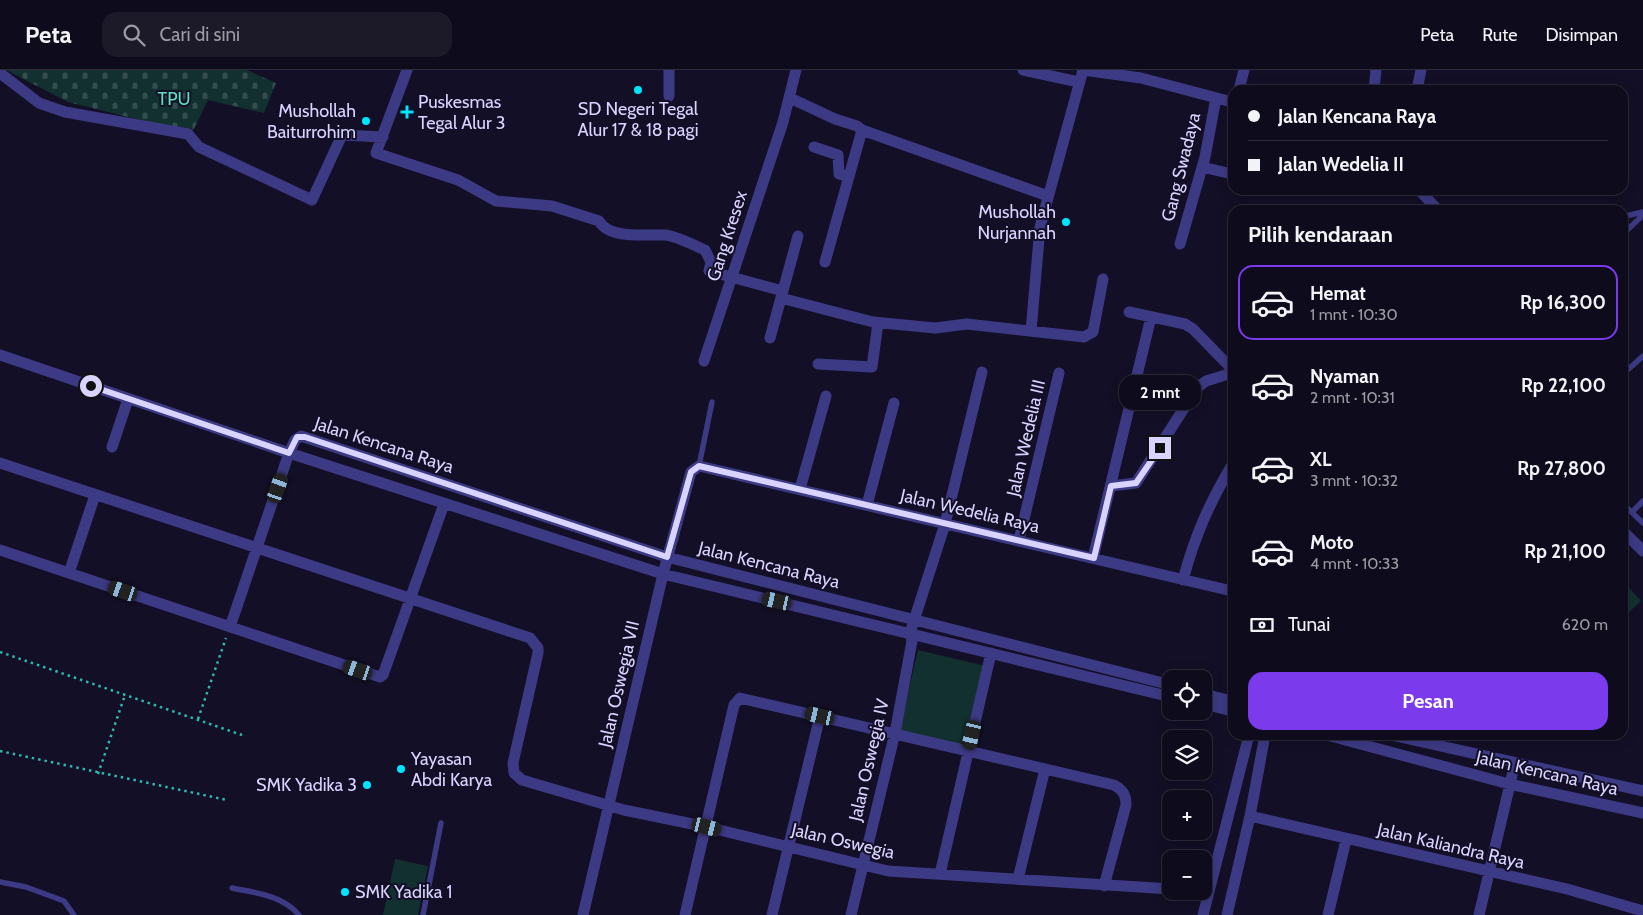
<!DOCTYPE html>
<html lang="id">
<meta charset="utf-8">
<style>
:root{--surface:#0e0b1c;--page:#1c1929;--text:#f1f3f6;--muted:#9b9ba3;--line:#2e2b3b;--accent:#7c3aed}
body{margin:0;font-family:Cabin,sans-serif;background:var(--page);color:var(--text);height:100vh;display:flex;flex-direction:column;font-size:19px;white-space:nowrap}
*{box-sizing:border-box;margin:0}
p{font-size:16px;color:var(--muted)}
.icon{flex:none;width:28px;height:28px;fill:none;stroke:currentColor;stroke-width:2;stroke-linecap:round;stroke-linejoin:round}
.map{position:relative;flex:1;overflow:hidden}
.details{position:absolute;left:1228px;top:135px;width:400px;height:535px;display:flex;flex-direction:column;background:var(--surface);border-radius:15px;box-shadow:0 2px 12px #0003,0 0 0 1px var(--line)}
.details>*{flex:none}
.guide{position:absolute;left:1228px;top:15px;width:400px;height:110px;border-radius:15px;box-shadow:0 2px 12px #0003,0 0 0 1px var(--line);display:grid;align-content:center;height:110px;padding:0 20px;background:var(--surface)}
.buttons{position:absolute;left:1162px;top:600px;display:grid;gap:10px}
.buttons a{display:grid;place-items:center;width:50px;height:50px;border-radius:10px;background:var(--surface);box-shadow:0 2px 12px #0003,0 0 0 1px var(--line);font-size:25px}
.end{position:absolute;width:22px;height:22px;margin:-11px;border:6px solid #d9d4ff;background:#111;box-shadow:0 0 0 2px #111}
.from{border-radius:50%}
.bubble{position:absolute;height:35px;border-radius:15px;background:var(--surface);box-shadow:0 2px 12px #0003,0 0 0 1px var(--line);font-size:16px;font-weight:700;line-height:35px;text-align:center}
.car{position:absolute;width:15px;height:30px;margin:-15px -8px;border-radius:6px;box-shadow:0 0 4px 1px #0007;background:linear-gradient(#222 24%,#8ab4d8 0 40%,#222 0 76%,#8ab4d8 0 86%,#222 0)}
.guide b{display:flex;align-items:center;gap:18px;height:48px;font-size:19px}
.guide b+b{border-top:1px solid var(--line)}
.guide i{width:12px;height:12px;background:var(--text)}
ul{padding:0;list-style:none}
li{display:flex;align-items:center;gap:15px;height:75px;margin:0 10px 8px;padding:0 10px;border:2px solid transparent;border-radius:15px}
li div{flex:1}
li b{display:block;font-size:19px}
li em{font-style:normal;font-weight:700}
li.current{border-color:var(--accent)}
li>.icon{width:45px;height:45px;stroke-width:1.5}
h2{padding:0 20px;font-size:22px;line-height:60px}
.pay{display:flex;align-items:center;gap:12px;height:55px;padding:0 20px;font-size:19px}
.pay p{margin-inline-start:auto}
.action{display:flex;gap:10px;margin-top:auto;padding:10px 20px}
.action a{flex:1;height:58px;border-radius:15px;background:var(--accent);color:#fff;font-size:20px;font-weight:700;line-height:58px;text-align:center}
header{display:flex;align-items:center;gap:30px;box-sizing:border-box;height:70px;padding:0 25px;background:var(--surface);border-bottom:1px solid var(--line)}
header strong{font-size:24px}
nav{display:flex;gap:28px;margin-inline-start:auto;font-size:18px}
.search{width:350px;height:45px;background:var(--page);display:flex;align-items:center;gap:12px;box-sizing:border-box;padding:0 18px;border-radius:15px;color:var(--muted);font-size:19px}
.map>svg:first-child{display:block}
.cemetery{fill:url(#cemetery-stones)}
.park{fill:#12302f}
.lines{fill:none;stroke-linecap:round;stroke-linejoin:round}
.path{stroke:#2fb8b0;stroke-width:2.5;stroke-dasharray:2.5 4;stroke-linecap:butt}
.lane{stroke:#3d3a85;stroke-width:5.5}
.street{stroke:#3d3a85;stroke-width:11}
.route{stroke:#d9d4ff;stroke-width:6}
.poi-dot{fill:#00e5ff;stroke:#130f26;stroke-width:2}
.labels{text-anchor:middle;dominant-baseline:central;stroke-width:4;stroke-linejoin:round;paint-order:stroke}
.park-label{font-size:18px;fill:#5fe0c0;stroke:#130f26}
.poi-label{font-size:18px;fill:#d9d4ff;stroke:#130f26;text-anchor:start}
.street-label{font-size:18px;fill:#d9d4ff;stroke:#130f26}
</style>
<header>
<strong>Peta</strong>
<div class="search"><svg class="icon" aria-label="search" viewBox="0 0 24 24"><circle cx="10" cy="10" r="6"/><path d="M15 15l6 6"/></svg>Cari di sini</div>
<nav><a>Peta</a><a>Rute</a><a>Disimpan</a></nav>
</header>
<div class="map">
<svg width="1643" height="845" viewBox="0 0 1643 845">
<defs>
<pattern id="cemetery-stones" width="16" height="16" patternUnits="userSpaceOnUse" patternTransform="scale(1.25)"><rect width="16" height="16" fill="#12302f"/><path d="M2 7V4a2 2 0 0 1 4 0v3zM10 15v-3a2 2 0 0 1 4 0v3z" fill="#344d4e"/></pattern>
</defs>
<rect width="100%" height="100%" fill="#130f26"/>
<path class="cemetery" d="M6 0H247L276 13 264 43 208 30 192 63 68 32Z"/>
<path class="park" d="M1622 510 1641 531 1623 548H1622Z
M918 580 986 596 964 677 899 660Z
M395 789 428 796 418 845H383Z"/>
<g class="lines">
<path class="path" d="M1147 306 1186 315
M0 582 242 665
M198 649 226 568
M0 681 227 730
M98 704 125 625"/>
<path class="lane" d="M1622 147 1643 142
M1622 165 1643 145
M1622 305 1643 286
M699 396 712 332
M1622 433 1643 453
M1632 442 1643 431
M0 812 26 817 64 831 74 845
M232 818C256 823 282 825 299 845
M423 845 441 753"/>
<path class="street" d="M407 0 376 83 458 110 496 131 552 136 599 151C610 170 647 164 665 165 677 166 693 175 705 180L711 192 709 201 783 221
M1023 0 1079 12
M0 3 39 33 65 42 188 64 199 77 312 130 342 65 383 67
M1239 20 1244 0
M1374 20 1376 0
M1417 20 1421 0
M669 26V0
M790 28 835 49 857 56 862 60 825 192
M862 60 1048 126
M814 77 838 85 839 104 849 107
M1202 97 1232 104
M1419 120 1438 140
M1180 174 1205 87 1216 28
M781 228 873 252 935 258 967 254 1084 267 1093 262 1103 209
M1129 242 1185 254 1193 259 1232 299
M1031 261 1040 157 1083 0 1141 8 1232 32
M770 268 798 166
M0 285 289 383 663 504 1171 627
M704 291 783 52 796 0
M818 294 872 297 878 253
M112 377 128 329
M0 393 530 568 538 578V583L513 693 514 703 522 710 624 740 707 757 888 801 1171 819
M1111 416 1136 413 1197 318 1206 311 1232 303
M800 419 826 326
M867 435 894 333
M1622 460 1643 481
M1019 470 1059 303
M0 480 380 607 383 605 444 434
M1093 488 1151 247
M69 503 95 425
M1183 510C1195 465 1209 434 1232 395
M230 557 289 383 295 370 301 366 667 487 1171 615
M1204 624 1232 631
M1204 634 1232 641
M1327 665 1509 714 1643 743
M1391 665 1643 721
M1250 746 1567 819 1643 841
M940 804 991 583
M1018 809 1045 699
M583 845 663 504 691 402 699 396 1232 521
M685 845 734 635 740 628 1114 715C1123 720 1126 725 1126 735L1104 816
M772 845 820 646
M851 845 895 663 912 571 910 563 945 454 982 302
M1203 845 1249 665
M1227 845 1250 746 1265 665
M1328 845 1346 770
M1479 845 1515 693"/>
</g>
<g class="lines">
<path class="route" d="M91 316 289 383 297 367H305L667 487 691 402 699 396 1094 488 1111 416 1136 413 1160 378"/>
</g>
<g class="poi-dot">
<circle cx="638" cy="20" r="5"/>
<path d="M404.5 34.5h5v5h5v5h-5v5h-5v-5h-5v-5h5z"/>
<circle cx="366" cy="51" r="5"/>
<circle cx="1066" cy="152" r="5"/>
<circle cx="401" cy="699" r="5"/>
<circle cx="367" cy="715" r="5"/>
<circle cx="345" cy="822" r="5"/>
</g>
<g class="labels">
<g class="park-label">
<text x="174" y="29">TPU</text>
</g>
<g class="poi-label">
<text x="418" y="32">Puskesmas<tspan x="418" dy="21">Tegal Alur 3</tspan></text>
<text x="638" y="39" text-anchor="middle">SD Negeri Tegal<tspan x="638" dy="21">Alur 17 &amp; 18 pagi</tspan></text>
<text x="356" y="41" text-anchor="end">Mushollah<tspan x="356" dy="21">Baiturrohim</tspan></text>
<text x="1056" y="142" text-anchor="end">Mushollah<tspan x="1056" dy="21">Nurjannah</tspan></text>
<text x="411" y="689">Yayasan<tspan x="411" dy="21">Abdi Karya</tspan></text>
<text x="357" y="715" text-anchor="end">SMK Yadika 3</text>
<text x="355" y="822">SMK Yadika 1</text>
</g>
<g class="street-label">
<text transform="translate(1181 97) rotate(-76)">Gang Swadaya</text>
<text transform="translate(727 166) rotate(-72)">Gang Kresex</text>
<text transform="translate(1026 368) rotate(-77)">Jalan Wedelia III</text>
<text transform="translate(384 375) rotate(18)">Jalan Kencana Raya</text>
<text transform="translate(970 441) rotate(13)">Jalan Wedelia Raya</text>
<text transform="translate(769 495) rotate(14)">Jalan Kencana Raya</text>
<text transform="translate(619 614) rotate(-77)">Jalan Oswegia VII</text>
<text transform="translate(869 690) rotate(-77)">Jalan Oswegia IV</text>
<text transform="translate(1547 703) rotate(13)">Jalan Kencana Raya</text>
<text transform="translate(843 771) rotate(13)">Jalan Oswegia</text>
<text transform="translate(1451 776) rotate(13)">Jalan Kaliandra Raya</text>
</g>
</g>
</svg>
<div class="buttons">
<a><svg class="icon" aria-label="locate" viewBox="0 0 24 24"><circle cx="12" cy="12" r="6"/><path d="M12 2v4M12 18v4M2 12h4M18 12h4"/></svg></a>
<a><svg class="icon" aria-label="layers" viewBox="0 0 24 24"><path d="M12 4l9 5-9 5-9-5zM3 14l9 5 9-5"/></svg></a>
<a>+</a>
<a>−</a>
</div>
<i class="end from" style="left:91px;top:316px"></i>
<i class="end" style="left:1160px;top:378px"></i>
<div class="bubble" style="left:1119px;top:305px;width:82px">2 mnt</div>
<i class="car" style="left:278px;top:418px;rotate:19deg"></i>
<i class="car" style="left:123px;top:521px;rotate:289deg"></i>
<i class="car" style="left:777px;top:531px;rotate:283deg"></i>
<i class="car" style="left:358px;top:600px;rotate:289deg"></i>
<i class="car" style="left:820px;top:646px;rotate:283deg"></i>
<i class="car" style="left:972px;top:665px;rotate:193deg"></i>
<i class="car" style="left:707px;top:757px;rotate:104deg"></i>
<div class="guide">
<b><i class="from"></i>Jalan Kencana Raya</b>
<b><i></i>Jalan Wedelia II</b>
</div>
<section class="details">
<h2>Pilih kendaraan</h2>
<ul>
<li class="current"><svg class="icon" aria-label="car" viewBox="0 0 24 24"><path d="M5 17H2v-5l4-1 3-4h7l3 4 3 1v5h-3M9 17h6M6 11h13"/><circle cx="7" cy="17" r="2"/><circle cx="17" cy="17" r="2"/></svg><div><b>Hemat</b><p>1 mnt · 10:30</p></div><em>Rp 16,300</em></li>
<li><svg class="icon" aria-label="car" viewBox="0 0 24 24"><path d="M5 17H2v-5l4-1 3-4h7l3 4 3 1v5h-3M9 17h6M6 11h13"/><circle cx="7" cy="17" r="2"/><circle cx="17" cy="17" r="2"/></svg><div><b>Nyaman</b><p>2 mnt · 10:31</p></div><em>Rp 22,100</em></li>
<li><svg class="icon" aria-label="car" viewBox="0 0 24 24"><path d="M5 17H2v-5l4-1 3-4h7l3 4 3 1v5h-3M9 17h6M6 11h13"/><circle cx="7" cy="17" r="2"/><circle cx="17" cy="17" r="2"/></svg><div><b>XL</b><p>3 mnt · 10:32</p></div><em>Rp 27,800</em></li>
<li><svg class="icon" aria-label="car" viewBox="0 0 24 24"><path d="M5 17H2v-5l4-1 3-4h7l3 4 3 1v5h-3M9 17h6M6 11h13"/><circle cx="7" cy="17" r="2"/><circle cx="17" cy="17" r="2"/></svg><div><b>Moto</b><p>4 mnt · 10:33</p></div><em>Rp 21,100</em></li>
</ul>
<div class="pay"><svg class="icon" aria-label="cash" viewBox="0 0 24 24"><path d="M3 7h18v10H3z"/><circle cx="12" cy="12" r="2"/></svg>Tunai<p>620 m</p></div>
<div class="action"><a>Pesan</a></div>
</section>
</div>
